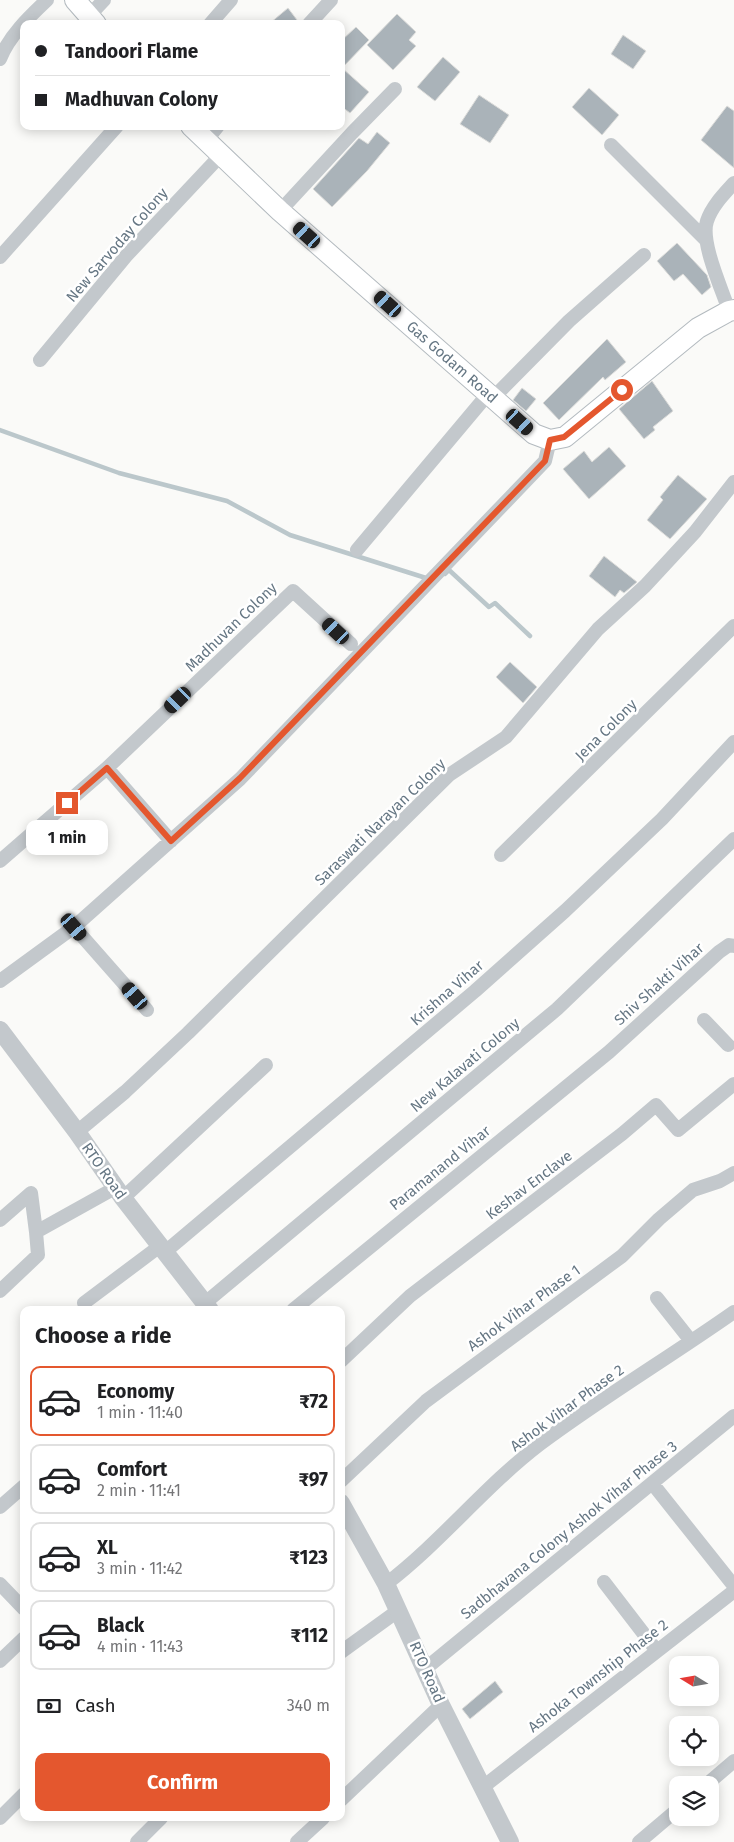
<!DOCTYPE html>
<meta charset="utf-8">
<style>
:root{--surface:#fff;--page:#f2f2f2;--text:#202124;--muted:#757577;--line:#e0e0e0;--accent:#e4572e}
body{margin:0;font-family:"Fira Sans",sans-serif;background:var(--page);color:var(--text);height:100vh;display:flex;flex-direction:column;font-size:19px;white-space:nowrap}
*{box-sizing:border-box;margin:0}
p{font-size:16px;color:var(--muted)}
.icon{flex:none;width:28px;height:28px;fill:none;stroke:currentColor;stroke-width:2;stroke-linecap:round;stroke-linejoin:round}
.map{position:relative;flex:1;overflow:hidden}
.sheet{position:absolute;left:20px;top:1306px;width:325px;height:515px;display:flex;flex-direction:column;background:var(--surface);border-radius:10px;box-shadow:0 2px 12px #0003}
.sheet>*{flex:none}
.guide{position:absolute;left:20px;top:20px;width:325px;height:110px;border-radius:10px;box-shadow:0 2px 12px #0003;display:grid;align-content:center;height:110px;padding:0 15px;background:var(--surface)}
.needle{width:32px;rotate:281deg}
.fabs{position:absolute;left:669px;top:1656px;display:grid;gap:10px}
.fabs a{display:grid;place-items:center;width:50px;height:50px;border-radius:10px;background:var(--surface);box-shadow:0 2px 12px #0003;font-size:25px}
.end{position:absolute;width:22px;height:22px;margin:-11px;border:6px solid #e4572e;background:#fff;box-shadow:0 0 0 2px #fff}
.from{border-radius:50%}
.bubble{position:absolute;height:35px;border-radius:10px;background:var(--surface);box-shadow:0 2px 12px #0003;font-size:16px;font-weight:700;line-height:35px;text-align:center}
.car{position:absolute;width:15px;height:30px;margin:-15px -8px;border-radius:6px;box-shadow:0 0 4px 1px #0007;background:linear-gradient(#222 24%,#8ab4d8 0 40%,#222 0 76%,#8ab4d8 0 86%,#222 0)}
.guide b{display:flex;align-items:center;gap:18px;height:48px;font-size:19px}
.guide b+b{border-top:1px solid var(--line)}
.guide i{width:12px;height:12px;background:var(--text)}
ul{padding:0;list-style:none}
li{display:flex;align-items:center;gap:15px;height:70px;margin:0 10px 8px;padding:0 5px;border:2px solid var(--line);border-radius:10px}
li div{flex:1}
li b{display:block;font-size:19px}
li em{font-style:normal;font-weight:700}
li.selected{border-color:var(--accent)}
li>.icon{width:45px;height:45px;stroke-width:1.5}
h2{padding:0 15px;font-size:22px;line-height:60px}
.pay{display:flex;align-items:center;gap:12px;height:55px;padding:0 15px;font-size:19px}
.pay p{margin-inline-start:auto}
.cta{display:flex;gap:10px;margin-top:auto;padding:10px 15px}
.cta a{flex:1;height:58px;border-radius:10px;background:var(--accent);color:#fff;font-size:20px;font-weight:700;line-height:58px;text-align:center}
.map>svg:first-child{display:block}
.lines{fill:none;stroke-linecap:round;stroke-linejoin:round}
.stream{stroke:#bbc7cb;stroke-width:4.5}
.building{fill:#aab3b9;stroke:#dcdcda}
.secondary-casing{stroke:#b3babf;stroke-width:22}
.minor{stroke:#c3c8cc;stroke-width:14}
.tertiary{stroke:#c3c8cc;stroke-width:18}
.secondary{stroke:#fff;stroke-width:20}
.route{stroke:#e4572e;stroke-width:6}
.labels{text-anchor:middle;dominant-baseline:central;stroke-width:5;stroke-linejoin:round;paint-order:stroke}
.street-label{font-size:15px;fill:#657683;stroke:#fff}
</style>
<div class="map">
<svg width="734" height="1842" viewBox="0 0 734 1842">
<rect width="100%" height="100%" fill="#fafaf8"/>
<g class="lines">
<path class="stream" d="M0 430 119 473 227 501 290 535 426 578
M445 574 449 570 489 607 495 603 530 636"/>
</g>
<path class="building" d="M288 8 300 24H269Z
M397 14 416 32 409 40 416 46 393 70 367 45Z
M356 27 369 40 342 68 369 92 350 113 341 106V41Z
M623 35 646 51 633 69 611 54Z
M443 57 460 72 435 101 417 87Z
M589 88 619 115 602 135 572 107Z
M479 95 509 115 490 143 460 124Z
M727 106 734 111V168L701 140Z
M377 132 390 143 367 171 332 207 313 189 359 138 368 144Z
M677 243 707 275 711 287 702 295 683 274 674 281 657 261Z
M607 339 626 362 605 380 603 377 559 420 543 403Z
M652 381 673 411 653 427 655 430 644 439 619 409Z
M522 388 536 399 526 411 513 400Z
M609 447 626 466 589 499 563 469 584 451 592 462Z
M678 475 707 499 670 539 647 520 663 500 660 497Z
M604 556 637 582 624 593 620 590 615 597 589 576Z
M510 662 537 687 523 703 496 677Z
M495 1681 503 1692 470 1719 462 1709Z"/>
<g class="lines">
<defs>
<g id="secondary">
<path d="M75 0 96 24"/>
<path id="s1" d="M191 126 280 211 534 434 550 440 565 437 698 328 729 311 734 310"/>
</g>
</defs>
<use href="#secondary" class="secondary-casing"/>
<path class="minor" d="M89 16 104 0
M210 24 231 0
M309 24 331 0
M0 59C9 36 29 17 47 0
M206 141 218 126
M611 145 705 239
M280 211 352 133 395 89
M0 257 117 126
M729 311C722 289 700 242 707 221 712 206 724 194 734 183
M40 360 126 256 221 155
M493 398 569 321 644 255
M357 550 488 394
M107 768 171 841
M501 855 734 626
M0 861 107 768 293 591 351 644
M74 927 147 1010
M0 981 74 927 240 779 545 461 550 440
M704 1020 728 1045
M77 1132 125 1092 188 1033 449 775 506 737 598 629 645 586 695 532 734 482
M123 1198 266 1065
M0 1220 31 1193 36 1232
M165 1252 475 991 565 911 662 819 734 742
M0 1291 38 1255 36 1232 115 1188
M657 1298 691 1341
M84 1303 160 1246
M205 1303 557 1009 734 839
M293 1310 609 1052 719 952 729 945 734 946
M341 1361 410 1296 622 1134 656 1105 678 1130 734 1084
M341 1481 426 1401 622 1256 659 1219 693 1190 720 1181 734 1173
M652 1483 734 1586
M0 1507 24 1486
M604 1582 657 1651
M0 1584 24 1609
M386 1584C441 1542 485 1486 540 1444 603 1397 670 1357 734 1312
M341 1652 399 1610
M0 1661 24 1638
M425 1669 734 1416
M706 1785 734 1761
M483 1787 734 1591
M341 1800 441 1705
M0 1818 24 1794
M137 1842 161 1818
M297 1842 323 1818
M639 1842 678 1809"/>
<path class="tertiary" d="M0 1030 77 1132 123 1198 210 1310
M341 1503 386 1584 441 1705 510 1842"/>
<use href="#secondary" class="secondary"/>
</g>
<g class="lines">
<path class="route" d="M67 803 107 768 171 841 240 778 545 461 550 440 564 437 622 390"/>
</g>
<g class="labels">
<g class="street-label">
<text transform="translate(117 245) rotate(-49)">New Sarvoday Colony</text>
<text stroke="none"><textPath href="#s1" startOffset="352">Gas Godam Road</textPath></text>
<text transform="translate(231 627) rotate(-44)">Madhuvan Colony</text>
<text transform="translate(606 730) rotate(-45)">Jena Colony</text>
<text transform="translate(380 822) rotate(-44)">Saraswati Narayan Colony</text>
<text transform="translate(659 984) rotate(-42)">Shiv Shakti Vihar</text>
<text transform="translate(447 993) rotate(-41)">Krishna Vihar</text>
<text transform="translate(465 1065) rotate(-40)">New Kalavati Colony</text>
<text transform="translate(440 1168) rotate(-39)">Paramanand Vihar</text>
<text transform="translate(104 1171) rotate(55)">RTO Road</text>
<text transform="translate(529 1185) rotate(-37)">Keshav Enclave</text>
<text transform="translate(524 1308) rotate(-36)">Ashok Vihar Phase 1</text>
<text transform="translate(567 1408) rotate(-36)">Ashok Vihar Phase 2</text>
<text transform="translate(569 1530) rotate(-39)">Sadbhavana Colony Ashok Vihar Phase 3</text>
<text transform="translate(427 1672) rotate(66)">RTO Road</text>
<text transform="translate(598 1676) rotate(-38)">Ashoka Township Phase 2</text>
</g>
</g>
</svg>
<div class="fabs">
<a><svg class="needle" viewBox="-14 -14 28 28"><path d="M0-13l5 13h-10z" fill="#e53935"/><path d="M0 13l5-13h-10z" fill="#757577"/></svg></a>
<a><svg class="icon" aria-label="locate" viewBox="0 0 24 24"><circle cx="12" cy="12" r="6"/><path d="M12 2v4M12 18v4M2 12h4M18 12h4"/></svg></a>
<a><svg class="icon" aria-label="layers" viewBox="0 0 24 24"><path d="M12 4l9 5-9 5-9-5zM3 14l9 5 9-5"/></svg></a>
</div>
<i class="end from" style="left:622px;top:390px"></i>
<i class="end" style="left:67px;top:803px"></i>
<div class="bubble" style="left:26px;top:820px;width:82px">1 min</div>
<i class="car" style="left:307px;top:235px;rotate:312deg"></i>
<i class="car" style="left:388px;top:304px;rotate:312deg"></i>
<i class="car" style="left:520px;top:422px;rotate:132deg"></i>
<i class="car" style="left:336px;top:631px;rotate:313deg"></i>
<i class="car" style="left:178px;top:700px;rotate:226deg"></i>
<i class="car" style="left:74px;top:927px;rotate:139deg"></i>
<i class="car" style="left:135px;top:996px;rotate:319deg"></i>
<div class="guide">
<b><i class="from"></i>Tandoori Flame</b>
<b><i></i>Madhuvan Colony</b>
</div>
<section class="sheet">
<h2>Choose a ride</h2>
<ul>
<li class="selected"><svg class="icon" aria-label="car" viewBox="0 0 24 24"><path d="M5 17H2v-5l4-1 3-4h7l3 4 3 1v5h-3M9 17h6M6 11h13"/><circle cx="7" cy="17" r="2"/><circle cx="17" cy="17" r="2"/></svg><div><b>Economy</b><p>1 min · 11:40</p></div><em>₹72</em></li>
<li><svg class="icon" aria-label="car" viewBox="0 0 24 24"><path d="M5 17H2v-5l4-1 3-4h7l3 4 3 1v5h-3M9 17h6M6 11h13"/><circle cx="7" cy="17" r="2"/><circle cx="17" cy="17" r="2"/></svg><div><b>Comfort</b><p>2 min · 11:41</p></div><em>₹97</em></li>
<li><svg class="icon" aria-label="car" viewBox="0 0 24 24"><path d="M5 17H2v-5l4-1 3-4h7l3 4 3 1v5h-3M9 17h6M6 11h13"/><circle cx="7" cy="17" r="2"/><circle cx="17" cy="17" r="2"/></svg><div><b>XL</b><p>3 min · 11:42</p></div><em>₹123</em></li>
<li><svg class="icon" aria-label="car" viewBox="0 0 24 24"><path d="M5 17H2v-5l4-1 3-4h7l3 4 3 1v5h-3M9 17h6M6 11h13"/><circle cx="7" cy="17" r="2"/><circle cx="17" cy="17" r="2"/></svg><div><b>Black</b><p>4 min · 11:43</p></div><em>₹112</em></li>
</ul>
<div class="pay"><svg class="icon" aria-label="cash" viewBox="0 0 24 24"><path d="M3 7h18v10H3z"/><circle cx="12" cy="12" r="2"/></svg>Cash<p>340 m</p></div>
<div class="cta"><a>Confirm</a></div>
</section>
</div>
